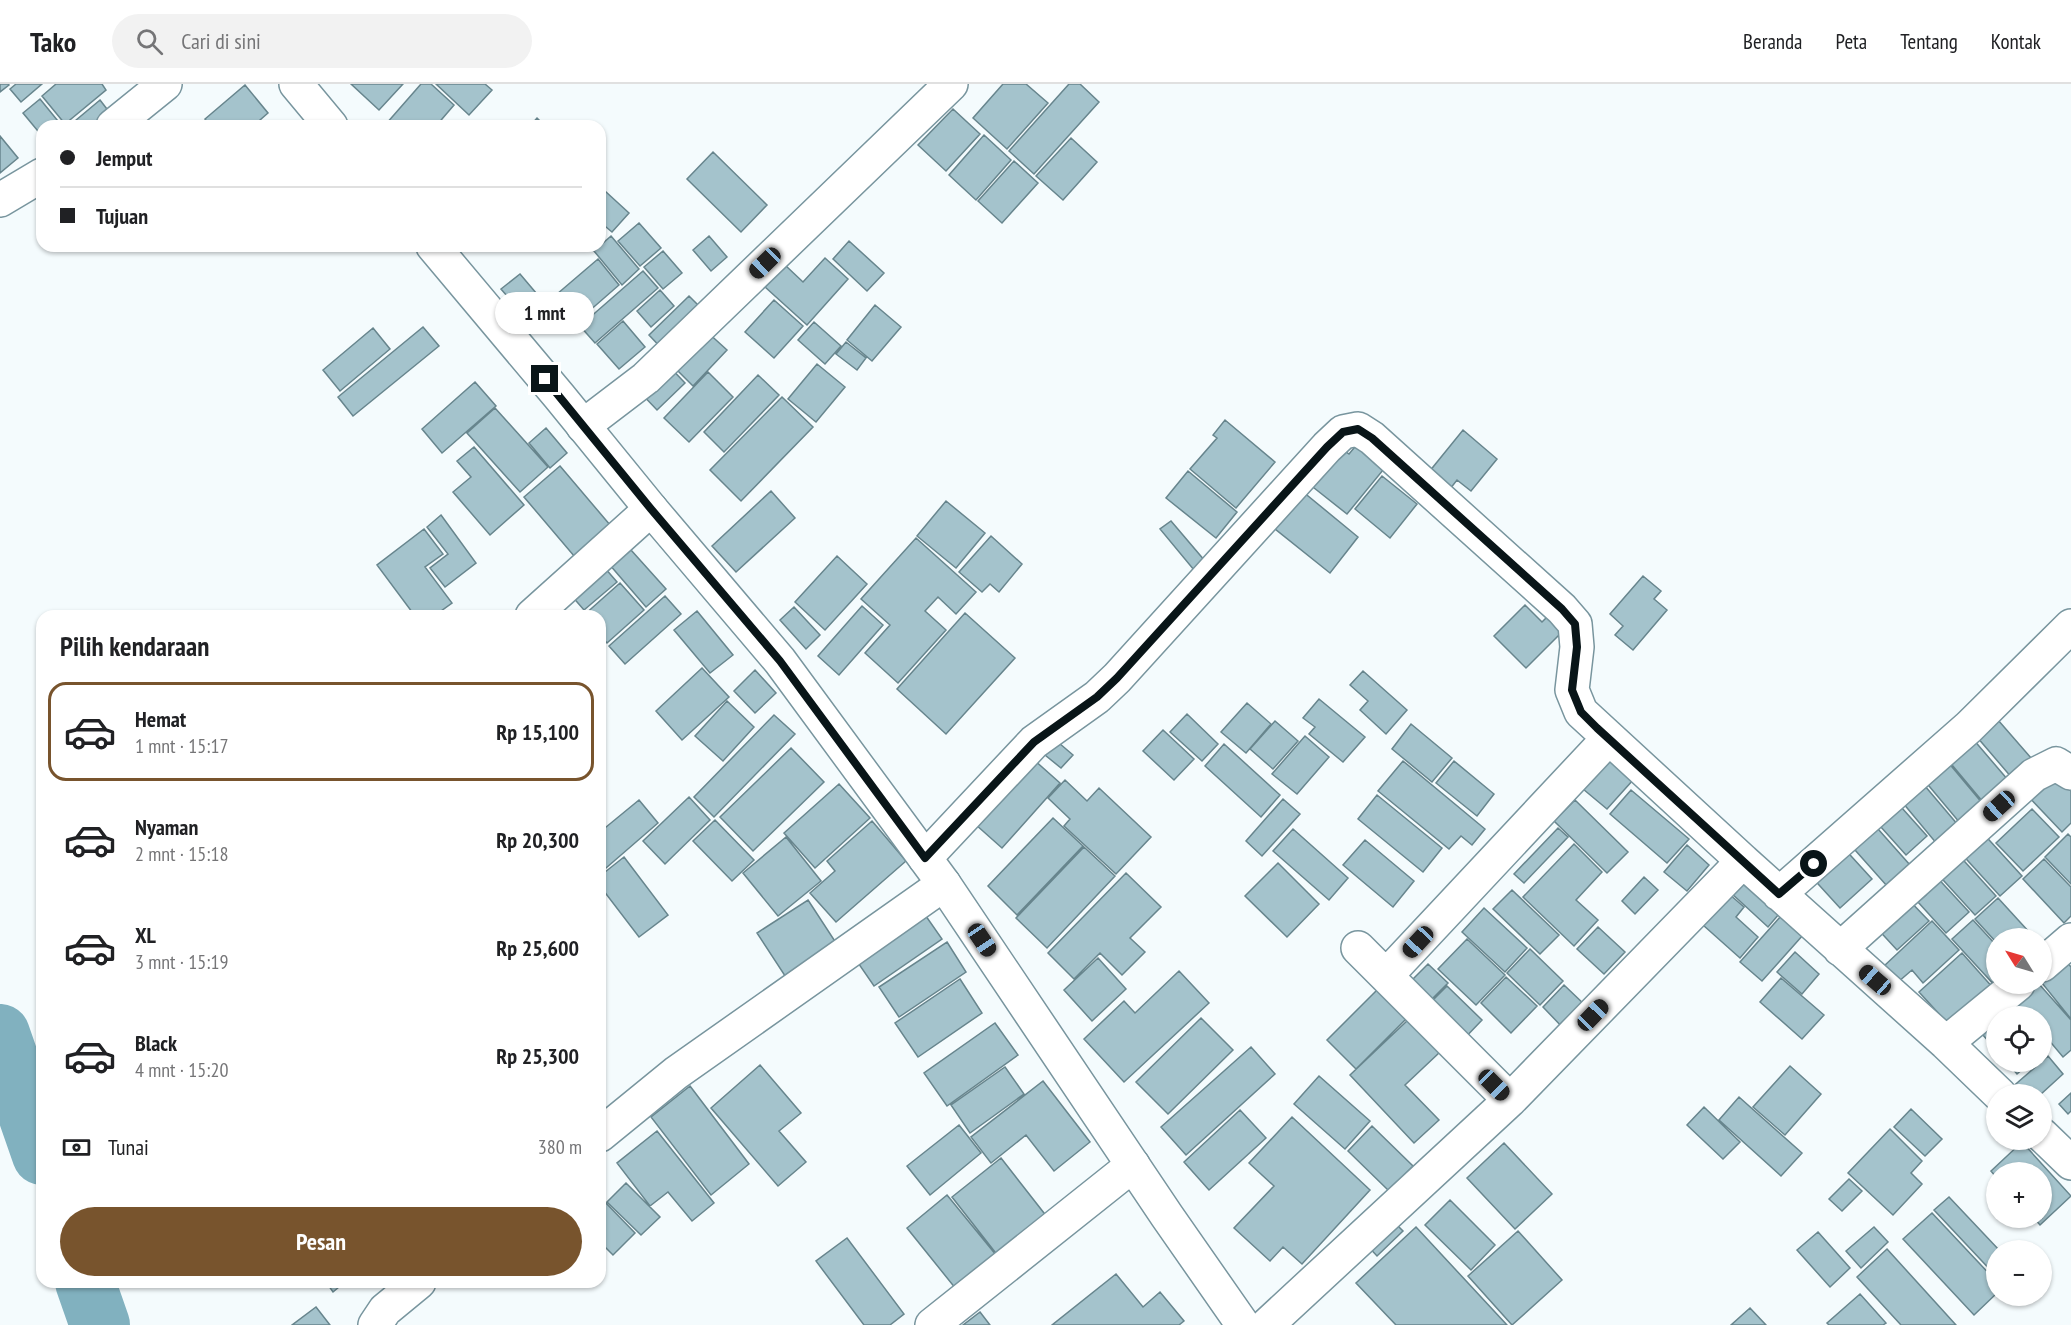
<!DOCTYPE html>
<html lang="id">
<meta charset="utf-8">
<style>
:root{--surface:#fff;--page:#f2f2f2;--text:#202124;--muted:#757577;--line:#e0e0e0;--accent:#78542d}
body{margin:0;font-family:"PT Sans Narrow",sans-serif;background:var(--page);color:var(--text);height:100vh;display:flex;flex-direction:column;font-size:22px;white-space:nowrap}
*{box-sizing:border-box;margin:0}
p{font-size:20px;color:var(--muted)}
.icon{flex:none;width:33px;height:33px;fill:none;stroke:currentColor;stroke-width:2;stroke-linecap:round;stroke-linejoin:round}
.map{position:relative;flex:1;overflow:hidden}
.panel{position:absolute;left:36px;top:526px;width:570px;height:678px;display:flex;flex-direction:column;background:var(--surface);border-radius:18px;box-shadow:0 2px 4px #0004}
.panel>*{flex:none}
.top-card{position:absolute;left:36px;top:36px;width:570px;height:132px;border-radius:18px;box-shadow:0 2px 4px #0004;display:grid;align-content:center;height:132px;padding:0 24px;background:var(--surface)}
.needle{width:39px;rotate:307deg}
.tools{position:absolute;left:1986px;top:844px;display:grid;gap:12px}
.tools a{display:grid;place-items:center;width:66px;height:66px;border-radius:50%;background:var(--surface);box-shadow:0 2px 4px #0004;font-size:30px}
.end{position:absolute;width:27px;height:27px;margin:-14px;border:8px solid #091518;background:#fff;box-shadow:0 0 0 3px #fff}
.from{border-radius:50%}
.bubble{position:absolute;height:42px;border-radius:21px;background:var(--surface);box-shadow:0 2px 4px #0004;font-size:20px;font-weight:700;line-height:42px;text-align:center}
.car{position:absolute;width:18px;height:36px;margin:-18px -9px;border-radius:8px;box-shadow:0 0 4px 2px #0007;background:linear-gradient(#222 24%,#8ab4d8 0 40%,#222 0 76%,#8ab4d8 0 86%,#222 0)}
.top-card b{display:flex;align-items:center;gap:21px;height:57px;font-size:22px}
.top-card b+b{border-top:2px solid var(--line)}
.top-card i{width:15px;height:15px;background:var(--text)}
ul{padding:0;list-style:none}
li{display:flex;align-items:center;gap:18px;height:99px;margin:0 12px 9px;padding:0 12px;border:3px solid transparent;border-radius:18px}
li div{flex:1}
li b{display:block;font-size:22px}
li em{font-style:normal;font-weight:700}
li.on{border-color:var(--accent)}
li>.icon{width:54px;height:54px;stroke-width:1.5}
h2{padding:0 24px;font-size:27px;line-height:72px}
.pay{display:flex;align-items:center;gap:15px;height:66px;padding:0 24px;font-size:22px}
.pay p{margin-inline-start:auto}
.cta{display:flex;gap:12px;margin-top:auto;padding:12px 24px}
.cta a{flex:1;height:69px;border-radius:36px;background:var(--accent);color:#fff;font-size:24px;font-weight:700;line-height:69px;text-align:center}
header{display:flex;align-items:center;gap:36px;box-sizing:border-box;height:84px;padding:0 30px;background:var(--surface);border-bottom:2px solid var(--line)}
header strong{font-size:28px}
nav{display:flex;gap:33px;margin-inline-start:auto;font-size:21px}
.search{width:420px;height:54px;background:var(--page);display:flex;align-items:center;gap:15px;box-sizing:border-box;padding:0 21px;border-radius:33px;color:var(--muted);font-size:22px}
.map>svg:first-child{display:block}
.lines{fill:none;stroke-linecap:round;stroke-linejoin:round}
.river{stroke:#81b1bf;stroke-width:60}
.building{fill:#a4c3cc;stroke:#67858d;stroke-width:1.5}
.minor-casing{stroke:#78959e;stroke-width:36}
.tertiary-casing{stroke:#78959e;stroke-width:36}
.minor{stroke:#fff;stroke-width:33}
.tertiary{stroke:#fff;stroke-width:33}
.route{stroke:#091518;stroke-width:8}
</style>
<header>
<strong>Tako</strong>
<div class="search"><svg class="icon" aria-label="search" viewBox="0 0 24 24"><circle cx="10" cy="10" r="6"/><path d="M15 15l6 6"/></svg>Cari di sini</div>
<nav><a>Beranda</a><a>Peta</a><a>Tentang</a><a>Kontak</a></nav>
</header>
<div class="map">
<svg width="2071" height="1241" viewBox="0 0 2071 1241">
<rect width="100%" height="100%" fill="#f4fbfd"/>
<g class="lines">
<path class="river" d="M0 950 42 1071
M85 1198 100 1241"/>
</g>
<path class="building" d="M0 0H8L9 1 0 8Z
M16 0H42L21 18 10 5Z
M56 0H102L106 6 65 40 42 12Z
M351 0H403L379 26Z
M421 0H431L454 21 436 42H388L386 40Z
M436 0H485L492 6 469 31Z
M1003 0H1026L1048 19 1007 65 973 34Z
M1069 0H1080L1099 18 1034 90 1009 67Z
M245 1 268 29 253 42H211L205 35Z
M40 15 62 42H42V52L23 29Z
M100 16 110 29 94 42H69Z
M953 25 980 50 946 87 918 61Z
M537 34 545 42H530Z
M984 51 1011 76 976 116 949 91Z
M0 52 18 74 0 89Z
M1071 54 1097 78 1063 116 1036 92Z
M713 68 767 121 741 148 687 95Z
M1014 77 1038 99 1002 139 978 117Z
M605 107 629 129 612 148 600 138V112Z
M639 139 661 164 640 182 618 157Z
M611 152 639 185 622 201 594 167Z
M709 152 727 173 711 187 693 166Z
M849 157 884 189 867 207 833 175Z
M663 167 682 189 663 205 644 183Z
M825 174 848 195 807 241 765 203 785 181 803 198Z
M598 175 619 201 572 242 550 216Z
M643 187 658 204 595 259 580 242Z
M520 190 553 229 536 245 501 205Z
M660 206 674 222 651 243 637 227Z
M689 212 706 229 665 268 649 251Z
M774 216 803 242 774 274 745 248Z
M875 221 901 243 872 277 847 256Z
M623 237 645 263 619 285 597 260Z
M814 238 841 262 825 280 798 256Z
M423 243 439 262 353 332 338 313Z
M373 244 390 265 340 307 323 286Z
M705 246 727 266 693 302 671 280Z
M846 258 866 274 857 286 836 270Z
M665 278 685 299 657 326 637 305Z
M817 280 845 303 816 338 788 315Z
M708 288 733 313 689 358 664 334Z
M758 291 779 311 724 368 704 348Z
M475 298 496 322 442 369 422 345Z
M782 313 813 343 741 417 710 386Z
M495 324 548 383 520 408 467 349Z
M1225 336 1275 378 1236 424 1190 385 1217 354 1213 351Z
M546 344 567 369 550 384 529 359Z
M1463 346 1497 375 1471 407 1457 396 1450 405 1429 388Z
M1359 358 1388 380 1347 430 1304 396 1334 359 1349 370Z
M474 363 524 421 490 451 453 408 471 393 457 377Z
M560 382 616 448 580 479 524 413Z
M1188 387 1237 428 1216 454 1166 414Z
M1382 392 1417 420 1390 454 1355 425Z
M771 407 795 434 736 488 712 462Z
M1302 407 1358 453 1330 489 1265 437Z
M946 417 985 449 956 484 917 452Z
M441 431 476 479 445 503 430 484 448 470 427 443Z
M1171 437 1205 477 1194 486 1160 445Z
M424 445 443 470 425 483 452 519 434 532H415L377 481Z
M991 452 1022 480 999 508 990 500 982 508 959 488Z
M916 454 976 508 956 530 938 513 925 527 946 546 898 599 865 569 890 541 861 515Z
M622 456 666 505 646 523 603 473Z
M837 472 867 500 825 546 795 518Z
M604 483 617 498 584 526 571 511Z
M1643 492 1661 507 1654 515 1667 526 1633 566 1615 551 1623 542 1610 530Z
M620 499 644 526 607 559 600 551V532H583Z
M665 512 681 530 625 580 609 562Z
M1525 521 1542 538 1549 531 1564 546 1526 584 1494 552Z
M862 522 883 541 839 591 818 572Z
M794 523 820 551 806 565 780 536Z
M697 527 733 571 710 589 674 546Z
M965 529 1015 574 946 650 897 605Z
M702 584 729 613 682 656 656 627Z
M755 586 776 609 755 629 734 607Z
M1363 587 1407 626 1386 650 1360 626 1368 617 1350 601Z
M1319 615 1365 653 1343 678 1309 650 1315 643 1303 634Z
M727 617 754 643 723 677 695 652Z
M1247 619 1271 640 1246 669 1221 648Z
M1187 630 1218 660 1202 677 1170 648Z
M774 631 795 650 714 733 694 713Z
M1998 636 2039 683 2018 701 1977 653Z
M1275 637 1298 657 1273 685 1250 665Z
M1411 640 1452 674 1432 698 1392 665Z
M1163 646 1194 675 1174 696 1143 667Z
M1967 648 2008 696 1983 718 1942 669Z
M1305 652 1329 673 1297 710 1272 690Z
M1052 653 1073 671 1061 684 1040 667Z
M1224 660 1280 711 1261 733 1205 682Z
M791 664 824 698 753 767 720 733Z
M1942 671 1983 720 1960 739 1919 690Z
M1033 675 1060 699 1002 764 975 740Z
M1609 675 1633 696 1607 725 1583 705Z
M1403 677 1485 745 1472 761 1461 752 1449 765 1378 707Z
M1454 677 1494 710 1477 732 1436 699Z
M2051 686 2071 707V739L2062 748 2026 710Z
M1919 695 1958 741 1937 760 1898 713Z
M1065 696 1087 717 1099 704 1151 753 1116 790 1064 742 1070 735 1048 714Z
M839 700 870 734 815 784 784 749Z
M1631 706 1689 755 1667 779 1610 730Z
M1377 711 1442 764 1423 788 1358 735Z
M689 713 710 736 665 780 643 757Z
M1893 714 1927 752 1906 771 1872 733Z
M1283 715 1300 730 1262 772 1246 757Z
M639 716 658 739 606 784 600 777V748Z
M1575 716 1628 768 1607 789 1554 737Z
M2032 725 2059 753 2023 787 1996 759Z
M1053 734 1083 762 1017 831 988 802Z
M715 736 754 776 732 797 693 757Z
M1870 736 1910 781 1887 802 1847 757Z
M872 737 906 777 836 838 810 809 835 787 827 777Z
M1558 744 1568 753 1524 799 1514 790Z
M1293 745 1348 794 1329 816 1273 767Z
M1980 746 2022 792 2000 812 1958 766Z
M2068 750 2071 753V800L2045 773Z
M786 753 821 797 778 832 743 789Z
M1365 756 1414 797 1393 823 1343 781Z
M1574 760 1602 788 1576 816 1598 836 1574 862 1523 813Z
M1687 761 1709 781 1687 807 1664 788Z
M1841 761 1872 795 1840 824 1809 790Z
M1084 763 1115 792 1047 864 1016 834Z
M1955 767 1996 812 1975 831 1934 786Z
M624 773 668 831 639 853 600 802V792Z
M2044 775 2071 803V832L2064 839 2023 795Z
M1278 779 1319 820 1287 853 1245 812Z
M1932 788 1969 828 1946 849 1918 818 1926 811 1918 801Z
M1126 789 1161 823 1130 854 1145 868 1122 891 1100 869 1074 895 1048 869Z
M1644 793 1658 806 1635 830 1622 817Z
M1741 796 1779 830 1768 843 1730 808Z
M1721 803 1744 823 1736 833 1758 853 1740 874 1694 833Z
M1512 806 1559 851 1540 870 1493 825Z
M1905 812 1929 837 1897 866 1874 841Z
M1998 814 2030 849 2024 855H1996V858L1975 835Z
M808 816 842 868 791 901 757 849Z
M1484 824 1527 864 1505 888 1462 848Z
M921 825 942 855 874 902 854 873Z
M1782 831 1803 851 1762 897 1740 878Z
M1973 836 1996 861V868L1989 875 1996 883 1998 905 1952 855Z
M1932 837 1959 866 1923 899 1912 886 1898 898 1884 882Z
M1598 843 1625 868 1604 890 1577 865Z
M1467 855 1505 891 1476 921 1438 885Z
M947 858 966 888 899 933 879 903Z
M1530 865 1563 897 1540 921 1507 889Z
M1795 868 1819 890 1802 910 1777 888Z
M1962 869 1994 905 1952 944 1919 908Z
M2060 870 2071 883V935L2042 899V886Z
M1098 874 1126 905 1092 937 1064 906Z
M1428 880 1448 899 1424 923 1405 903Z
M1179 887 1209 919 1124 998 1084 955 1124 917 1135 929Z
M1506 893 1537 922 1511 949 1481 919Z
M1781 894 1824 931 1802 955 1760 918Z
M960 895 982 929 918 973 895 939Z
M2025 900H2039L2071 936V966L2063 973 2042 948V933H2028L2010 913Z
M1564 901 1587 923 1565 946 1543 923Z
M1447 902 1482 936 1461 958 1426 923Z
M1378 905 1407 934 1356 985 1327 956Z
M2008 913 2025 933H2000Z
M1997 933 1996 966 1976 943Z
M1201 934 1233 966 1168 1030 1136 998Z
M1409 935 1440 968 1405 1001 1439 1036 1414 1059 1350 991Z
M995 939 1018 971 947 1022 924 989Z
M2042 952 2047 959 2042 964Z
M1251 963 1275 990 1186 1071 1161 1043Z
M2048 972 2063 990 2040 1011H2015L2010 1005Z
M2007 978H2031L2017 990Z
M760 981 801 1029 779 1047 806 1078 778 1102 711 1024Z
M1790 982 1821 1010 1785 1051 1753 1023Z
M1005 983 1024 1010 970 1049 951 1021Z
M1319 992 1370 1037 1345 1065 1294 1020Z
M1043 997 1090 1058 1054 1087 1026 1051 991 1079 971 1053Z
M690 1002 749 1080 711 1111 651 1033Z
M2071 1009V1027L2068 1030 2059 1020Z
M1739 1013 1802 1069 1781 1092 1719 1036Z
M1704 1023 1740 1058 1723 1075 1687 1041Z
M1911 1025 1942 1055 1925 1072 1894 1043Z
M1240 1026 1266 1054 1209 1106 1184 1078Z
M1292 1033 1370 1106 1302 1180 1283 1163 1270 1177 1234 1144 1274 1102 1249 1079Z
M959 1041 981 1069 930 1111 907 1082Z
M1372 1042 1413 1082 1389 1107 1348 1067Z
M1890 1045 1922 1077 1911 1089 1922 1100 1893 1131 1848 1089Z
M657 1047 714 1119 692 1137 668 1108 650 1122 617 1079Z
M2022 1058 2071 1112 2040 1141 2034 1134H2042V1089H1996V1093L1991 1087Z
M1504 1059 1552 1110 1515 1145 1467 1094Z
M1001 1074 1051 1138 1002 1177 952 1113Z
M1849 1095 1862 1107 1842 1127 1829 1115Z
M626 1099 660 1133 641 1151 607 1118Z
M947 1111 1001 1177 960 1210 907 1144Z
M600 1113 635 1149 613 1171 600 1158Z
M1949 1113 2000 1167H1996V1192L1934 1126Z
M1450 1116 1495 1161 1471 1186 1425 1141Z
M1932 1129 1996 1197V1210L1974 1231 1903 1155Z
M1390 1134 1403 1147 1377 1172 1364 1158Z
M1416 1143 1507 1241H1396L1356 1199Z
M1874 1143 1888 1158 1861 1184 1846 1167Z
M1518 1147 1562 1196 1512 1241 1468 1192Z
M1818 1148 1850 1184 1830 1203 1797 1166Z
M847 1154 904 1230 890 1241H864L816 1177Z
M1887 1165 1956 1241H1901L1857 1193Z
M1116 1190 1143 1223 1160 1208 1184 1237 1179 1241H1052Z
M326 1198H345L333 1208Z
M1860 1210 1886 1239 1883 1241H1829L1827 1239Z
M316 1223 330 1241H292Z
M1750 1224 1766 1241H1731Z
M980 1228 990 1241H963Z"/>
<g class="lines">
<defs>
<path id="minor" d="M113 42 165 0
M0 116 42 91
M583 342 646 294 951 0
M532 532 651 425
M925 774 1034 658 1097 613 1117 594 1327 363 1343 348 1358 345 1372 354 1562 525 1575 540 1577 563 1572 606 1581 628 1743 777
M1779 810 1969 643 2071 542
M1358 864 1510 1016
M1840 865 2034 691 2056 680 2071 689
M2042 881 2071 856
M1386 892 1608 655
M1946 959 2018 900
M600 1051 676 989 944 800
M2042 1051 2071 1079
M375 1241 385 1226 419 1198
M932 1241 1133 1081
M1267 1241 1510 1016 1743 777 1946 959 2000 1011"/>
<path id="tertiary" d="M296 0 331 42
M433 162 559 312 651 425 780 577 944 800 1167 1132 1243 1241"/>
</defs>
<use href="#minor" class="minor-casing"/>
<use href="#tertiary" class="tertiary-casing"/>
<use href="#minor" class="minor"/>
<use href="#tertiary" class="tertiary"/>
</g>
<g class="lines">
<path class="route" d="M545 295 651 425 780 577 925 774 1034 658 1097 613 1117 594 1327 363 1343 348 1358 345 1372 354 1562 525 1575 540 1577 563 1572 606 1581 628 1597 644 1779 810 1814 780"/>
</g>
</svg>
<div class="tools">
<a><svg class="needle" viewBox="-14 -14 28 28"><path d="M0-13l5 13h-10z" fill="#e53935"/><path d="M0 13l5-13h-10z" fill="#757577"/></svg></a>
<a><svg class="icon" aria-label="locate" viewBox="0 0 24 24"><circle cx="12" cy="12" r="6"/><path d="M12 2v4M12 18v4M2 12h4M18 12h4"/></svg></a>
<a><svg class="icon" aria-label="layers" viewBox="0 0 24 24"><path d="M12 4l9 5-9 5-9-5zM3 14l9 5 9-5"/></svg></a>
<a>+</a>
<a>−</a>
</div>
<i class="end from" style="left:1814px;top:780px"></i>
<i class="end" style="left:545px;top:295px"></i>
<div class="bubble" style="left:495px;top:208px;width:99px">1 mnt</div>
<i class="car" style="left:765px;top:179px;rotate:226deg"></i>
<i class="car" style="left:1999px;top:722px;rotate:228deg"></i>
<i class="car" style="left:982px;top:856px;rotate:146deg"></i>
<i class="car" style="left:1418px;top:858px;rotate:223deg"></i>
<i class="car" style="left:1875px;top:896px;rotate:311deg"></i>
<i class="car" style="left:1593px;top:931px;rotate:44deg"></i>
<i class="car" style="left:1494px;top:1001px;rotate:135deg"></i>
<div class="top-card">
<b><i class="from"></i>Jemput</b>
<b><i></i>Tujuan</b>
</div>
<section class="panel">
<h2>Pilih kendaraan</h2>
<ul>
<li class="on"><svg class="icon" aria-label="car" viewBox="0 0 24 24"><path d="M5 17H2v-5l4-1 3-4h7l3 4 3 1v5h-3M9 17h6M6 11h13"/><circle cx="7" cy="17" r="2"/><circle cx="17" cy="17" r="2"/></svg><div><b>Hemat</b><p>1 mnt · 15:17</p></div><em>Rp 15,100</em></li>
<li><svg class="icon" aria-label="car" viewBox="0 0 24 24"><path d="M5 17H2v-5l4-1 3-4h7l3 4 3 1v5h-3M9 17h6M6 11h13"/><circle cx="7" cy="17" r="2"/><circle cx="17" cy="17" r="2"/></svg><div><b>Nyaman</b><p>2 mnt · 15:18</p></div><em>Rp 20,300</em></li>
<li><svg class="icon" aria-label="car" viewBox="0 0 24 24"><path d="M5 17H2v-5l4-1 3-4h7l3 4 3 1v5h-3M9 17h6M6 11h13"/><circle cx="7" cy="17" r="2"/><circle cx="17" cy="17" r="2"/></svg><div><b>XL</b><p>3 mnt · 15:19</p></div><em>Rp 25,600</em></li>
<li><svg class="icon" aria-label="car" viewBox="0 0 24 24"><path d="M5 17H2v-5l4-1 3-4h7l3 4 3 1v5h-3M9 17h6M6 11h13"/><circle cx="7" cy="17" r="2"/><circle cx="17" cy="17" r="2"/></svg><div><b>Black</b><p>4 mnt · 15:20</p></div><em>Rp 25,300</em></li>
</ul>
<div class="pay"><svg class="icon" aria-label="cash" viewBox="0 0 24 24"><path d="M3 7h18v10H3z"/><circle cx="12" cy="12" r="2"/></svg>Tunai<p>380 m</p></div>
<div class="cta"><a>Pesan</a></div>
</section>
</div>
